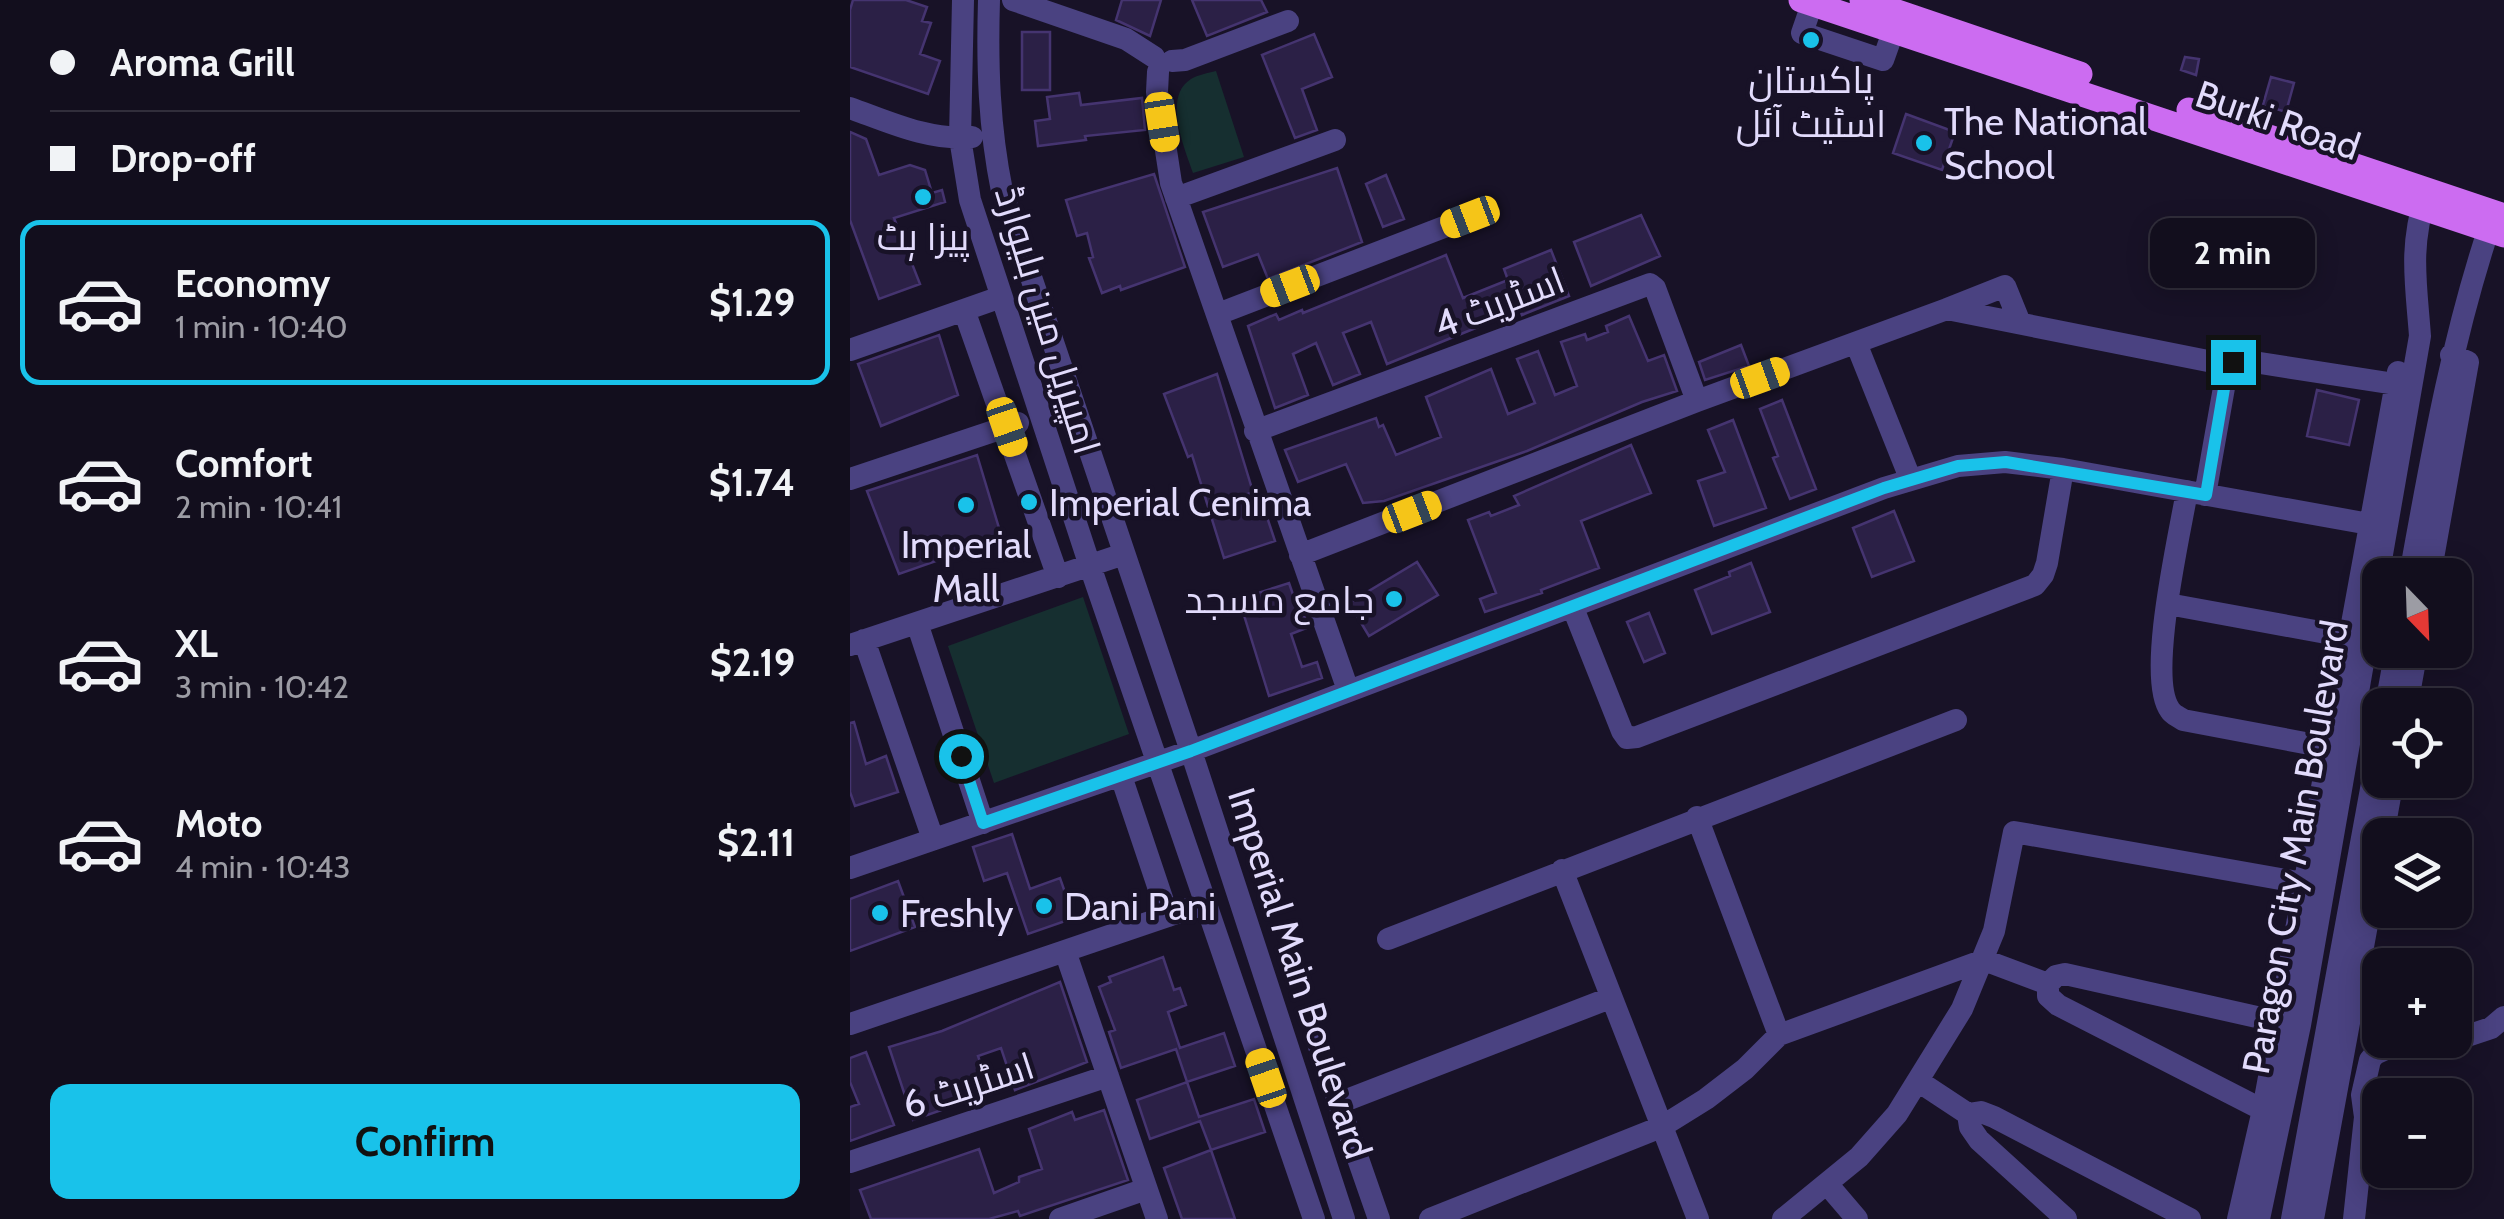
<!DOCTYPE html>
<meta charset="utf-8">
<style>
:root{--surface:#120e1d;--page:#1f1c2a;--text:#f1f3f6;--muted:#9c9ca4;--line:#312e3b;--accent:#19c2ea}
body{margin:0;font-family:Cabin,Cairo,sans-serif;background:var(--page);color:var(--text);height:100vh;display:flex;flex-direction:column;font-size:38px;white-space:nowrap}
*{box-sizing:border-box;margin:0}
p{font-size:32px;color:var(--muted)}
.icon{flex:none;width:55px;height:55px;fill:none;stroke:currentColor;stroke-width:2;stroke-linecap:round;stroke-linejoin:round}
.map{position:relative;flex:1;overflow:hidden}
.details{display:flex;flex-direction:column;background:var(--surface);width:850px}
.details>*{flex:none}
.hud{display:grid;align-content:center;height:220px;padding:0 50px;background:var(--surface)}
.needle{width:65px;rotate:157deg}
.tools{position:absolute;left:1512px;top:558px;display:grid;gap:20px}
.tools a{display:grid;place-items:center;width:110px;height:110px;border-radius:20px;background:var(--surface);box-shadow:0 5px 25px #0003,0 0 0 2px var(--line);font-size:50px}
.end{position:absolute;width:45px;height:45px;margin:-22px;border:12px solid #19c2ea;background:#111;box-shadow:0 0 0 5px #111}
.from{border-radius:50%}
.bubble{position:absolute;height:70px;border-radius:20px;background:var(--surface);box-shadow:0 5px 25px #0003,0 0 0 2px var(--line);font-size:32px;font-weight:800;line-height:70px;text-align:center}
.car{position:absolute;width:30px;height:60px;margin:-30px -15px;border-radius:12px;box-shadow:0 0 8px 2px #0007;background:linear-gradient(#f5c518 24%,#345 0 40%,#f5c518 0 76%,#345 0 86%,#f5c518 0)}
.hud b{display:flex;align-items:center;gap:35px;height:95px;font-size:38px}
.hud b+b{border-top:2px solid var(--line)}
.hud i{width:25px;height:25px;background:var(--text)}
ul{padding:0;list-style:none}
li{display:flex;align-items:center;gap:30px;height:165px;margin:0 20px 15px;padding:0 30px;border:5px solid transparent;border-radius:20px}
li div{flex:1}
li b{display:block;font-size:38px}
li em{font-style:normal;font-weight:800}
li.selected{border-color:var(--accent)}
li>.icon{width:90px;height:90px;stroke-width:1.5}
.action{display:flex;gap:20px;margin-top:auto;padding:20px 50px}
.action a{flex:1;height:115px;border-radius:20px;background:var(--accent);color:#111;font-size:40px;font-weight:800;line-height:115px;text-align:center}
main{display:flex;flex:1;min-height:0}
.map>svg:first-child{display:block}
.green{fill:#162f30}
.building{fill:#2b2046;stroke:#453470;stroke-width:2.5}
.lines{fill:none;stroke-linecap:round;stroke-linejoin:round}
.minor{stroke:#4a4281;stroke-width:22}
.major{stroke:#cc6cf1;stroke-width:25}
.route{stroke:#19c2ea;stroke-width:12}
.poi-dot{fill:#19c2ea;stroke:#181227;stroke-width:4}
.labels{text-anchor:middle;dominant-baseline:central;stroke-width:9;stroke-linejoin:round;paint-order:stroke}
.poi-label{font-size:38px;fill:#e2dbfc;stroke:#181227;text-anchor:start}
.street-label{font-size:38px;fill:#e2dbfc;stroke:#181227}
</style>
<main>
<section class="details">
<div class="hud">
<b><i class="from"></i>Aroma Grill</b>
<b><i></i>Drop-off</b>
</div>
<ul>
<li class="selected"><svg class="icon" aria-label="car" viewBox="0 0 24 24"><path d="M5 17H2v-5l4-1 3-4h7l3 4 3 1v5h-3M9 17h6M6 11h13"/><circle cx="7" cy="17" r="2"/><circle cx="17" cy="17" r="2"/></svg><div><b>Economy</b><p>1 min · 10:40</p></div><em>$1.29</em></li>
<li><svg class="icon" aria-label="car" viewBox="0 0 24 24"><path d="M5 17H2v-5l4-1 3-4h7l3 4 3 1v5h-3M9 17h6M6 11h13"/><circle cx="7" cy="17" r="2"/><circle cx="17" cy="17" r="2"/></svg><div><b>Comfort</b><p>2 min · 10:41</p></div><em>$1.74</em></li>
<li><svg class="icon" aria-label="car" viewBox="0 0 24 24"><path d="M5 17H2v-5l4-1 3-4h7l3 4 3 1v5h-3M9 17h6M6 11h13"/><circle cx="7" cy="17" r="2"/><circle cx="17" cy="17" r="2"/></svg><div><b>XL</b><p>3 min · 10:42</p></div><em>$2.19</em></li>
<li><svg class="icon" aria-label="car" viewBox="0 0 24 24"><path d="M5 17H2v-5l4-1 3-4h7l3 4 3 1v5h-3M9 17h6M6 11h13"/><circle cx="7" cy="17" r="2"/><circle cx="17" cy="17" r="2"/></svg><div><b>Moto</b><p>4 min · 10:43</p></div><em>$2.11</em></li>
</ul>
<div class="action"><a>Confirm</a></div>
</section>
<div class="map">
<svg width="1654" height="1219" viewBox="0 0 1654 1219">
<rect width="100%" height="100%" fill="#181227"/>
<path class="green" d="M366 71 394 157 343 173C335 149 312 97 341 79 348 75 358 73 366 71Z
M233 597 279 734 144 783 98 646Z"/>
<path class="building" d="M3 0H56L77 7 72 21 81 23 70 54 90 61 78 94 0 67V10Z
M272 0H311L300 36 266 20Z
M342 0H411L417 12 357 36Z
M172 32H200V90H172Z
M464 34 482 77 452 89 467 130 445 138 412 55Z
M1335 57 1349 59 1346 75 1331 70Z
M1421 77 1444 83 1436 112 1413 105Z
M229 93 231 105 292 98 295 130 235 136 236 140 188 146 185 121 200 119 197 97Z
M1056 114 1105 132 1092 170 1043 153Z
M0 132 16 139 29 175 60 165 75 170 82 193 92 190 95 202 44 218 70 284 29 299 0 220Z
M487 168 512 242 418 279 408 254 373 267 353 212Z
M304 174 335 267 271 290 270 286 252 293 239 258 243 257 237 233 227 236 216 200Z
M536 175 554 219 533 227 516 184Z
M791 215 810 256 741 286 724 242Z
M701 250 719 296 672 315 670 310 537 364 521 322 493 333 510 374 483 385 466 343 443 354 458 395 425 408 398 326 426 314 429 320 452 310 453 313 596 255 613 298 658 280 654 269Z
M779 316 798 361 814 355 827 391 792 402 677 451 534 501 513 503 496 464 448 482 435 450 526 418 529 427 533 425 546 455 591 437 576 397 641 369 658 414 685 403 667 359 688 351 705 395 727 386 711 342 735 334 737 340 758 332 756 326Z
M89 335 108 395 31 426 8 364Z
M891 345 899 366 855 380 849 362Z
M367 374 403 492 395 495 404 518 416 514 425 541 374 558 342 455 338 457 314 394Z
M1467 390 1509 400 1499 445 1457 436Z
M932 400 966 489 940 499 923 458 928 456 910 409Z
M883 420 916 508 864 526 848 481 875 472 858 430Z
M781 445 801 493 731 521 749 568 691 590 692 593 635 612 630 599 646 593 618 520 639 512 641 516 669 505 664 496Z
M127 455 152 538 49 574 17 491Z
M1044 511 1064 561 1022 577 1003 528Z
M567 562 588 595 519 636 499 603Z
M901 563 920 612 862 634 845 590 880 576 879 572Z
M439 583 449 612 452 611 459 627 441 634 452 667 467 662 472 678 419 696 389 599Z
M799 613 815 653 794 662 777 622Z
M4 722 16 764 36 756 48 792 5 806 0 792V723Z
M162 834 180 889 210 878 224 918 178 934 157 873 134 881 123 847Z
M48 881 65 927 0 951V899Z
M313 957 324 990 330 988 336 1005 318 1012 330 1048 374 1033 385 1066 337 1082 326 1049 271 1068 259 1032 265 1030 249 987 261 982 259 977Z
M210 982 237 1062 165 1090 151 1048 128 1056 141 1093 63 1120 39 1047 92 1031Z
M16 1052 44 1125 0 1141V1107L9 1104 0 1082V1058Z
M337 1082 349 1117 404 1099 415 1132 361 1150 350 1121 300 1139 287 1100Z
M254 1110 278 1180 170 1216 168 1211 139 1219H21L10 1190 129 1149 144 1193 169 1182V1177L192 1169 179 1129 222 1112 225 1120Z
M361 1150 385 1219H332L314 1168Z"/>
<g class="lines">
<path class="minor" d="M113 0 110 138 120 200 240 566 464 1219
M139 0C137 66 139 127 152 191L341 751 494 1219
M163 0 276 39 304 57
M962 4 952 33 1033 60 1043 32
M322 61 335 60 438 21
M308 72 307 92 321 183 498 690
M0 108C39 122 79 141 122 137
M326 198 485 140
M1097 309 1155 286 1170 323
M114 310 208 577
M368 314 620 217
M1006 343 1060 478
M0 350 151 297
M405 431 800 284 805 288 847 401
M0 479 168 423
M1337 491C1330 533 1296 678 1320 710 1323 715 1329 717 1333 720L1492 750
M1355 495 1378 365
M450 555 847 401 1097 309 1378 365 1391 360 1545 384
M1560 575C1582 453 1603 333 1643 216
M1580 575 1618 362 1601 355
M1318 604 1514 640
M723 608 772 731 777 738 787 737 1185 585 1193 575 1197 563 1213 469
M67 623 133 823
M14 640 83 839
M0 645 274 554
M1536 705 1546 650
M1557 705 1567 650
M271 776 318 916
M847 817 929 1035
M1533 835 1543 780
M0 868 341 751 1034 488 1108 466 1155 462 1213 469 1536 527
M712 870 848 1219
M538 939 1106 720
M215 951 307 1219
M1198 984V996L1208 1005 1413 1110
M1198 984 1206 976 1215 974 1429 1022
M0 1024 356 903
M466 1038 529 1219
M1605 1040 1641 1028 1654 1017
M1068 1081 1118 1114 1131 1112 1144 1117 1340 1219
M489 1103 760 998
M1118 1114 1120 1127 1129 1140 1216 1219
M0 1162 258 1076
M978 1185 1007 1219
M210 1219 296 1189
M580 1219 811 1127 856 1099 895 1069 929 1035 1134 960 1198 984
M933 1219 1009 1157 1047 1114 1112 1009 1144 931 1164 832 1453 883
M1388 1219 1413 1110 1548 372
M1409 1219 1450 1025 1570 336C1566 282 1559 248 1576 194
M1442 1219 1530 740
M1463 1219 1530 854
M1504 1219 1515 1117 1512 1095 1520 1060 1525 1054 1538 1048 1604 1040"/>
<path class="major" d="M951 0 1654 235
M1012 0 1230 74
M1339 110 1654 216"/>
</g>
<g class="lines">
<path class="route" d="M111 756 133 823 341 751 1034 488 1108 466 1156 462 1356 495 1378 365 1383 362"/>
</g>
<g class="poi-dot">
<circle cx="961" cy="40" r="10"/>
<circle cx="1074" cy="143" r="10"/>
<circle cx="73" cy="197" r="10"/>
<circle cx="179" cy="502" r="10"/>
<circle cx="116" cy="505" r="10"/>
<circle cx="544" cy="599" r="10"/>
<circle cx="194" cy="906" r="10"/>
<circle cx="30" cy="913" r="10"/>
</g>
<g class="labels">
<g class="poi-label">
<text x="961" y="79" text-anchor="middle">پاکستان<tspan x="961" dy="44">اسٹیٹ آئل</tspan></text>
<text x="1094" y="121">The National<tspan x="1094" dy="44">School</tspan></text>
<text x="73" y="236" text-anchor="middle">پیزا ہٹ</text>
<text x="199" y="502">Imperial Cenima</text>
<text x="116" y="544" text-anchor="middle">Imperial<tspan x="116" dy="44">Mall</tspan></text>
<text x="524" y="599" text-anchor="end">جامع مسجد</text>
<text x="214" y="906">Dani Pani</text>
<text x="50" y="913">Freshly</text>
</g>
<g class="street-label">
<text transform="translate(1428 120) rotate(19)">Burki Road</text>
<text transform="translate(649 302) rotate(-21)">اسٹریٹ 4</text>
<text transform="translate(198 320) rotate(73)">امپیریل مین بلیوارڈ</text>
<text transform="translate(1445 847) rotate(-80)">Paragon City Main Boulevard</text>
<text transform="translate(450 973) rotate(72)">Imperial Main Boulevard</text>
<text transform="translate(118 1085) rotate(-18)">اسٹریٹ 6</text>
</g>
</g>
</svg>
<div class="tools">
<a><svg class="needle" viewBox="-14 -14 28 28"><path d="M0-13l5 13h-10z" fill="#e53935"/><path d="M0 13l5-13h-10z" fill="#9c9ca4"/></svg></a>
<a><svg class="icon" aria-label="locate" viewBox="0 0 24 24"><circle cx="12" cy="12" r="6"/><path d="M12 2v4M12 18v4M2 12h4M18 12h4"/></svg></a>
<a><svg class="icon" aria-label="layers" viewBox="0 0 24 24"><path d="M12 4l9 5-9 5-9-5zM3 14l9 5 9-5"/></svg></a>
<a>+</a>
<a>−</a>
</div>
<i class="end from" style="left:111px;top:756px"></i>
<i class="end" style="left:1383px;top:362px"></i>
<div class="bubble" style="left:1300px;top:218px;width:165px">2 min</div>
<i class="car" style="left:312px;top:122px;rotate:171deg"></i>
<i class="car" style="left:620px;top:217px;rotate:249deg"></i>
<i class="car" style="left:440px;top:286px;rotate:249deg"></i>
<i class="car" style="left:910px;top:378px;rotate:70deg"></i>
<i class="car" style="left:157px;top:427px;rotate:161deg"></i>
<i class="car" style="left:562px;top:512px;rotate:69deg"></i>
<i class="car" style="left:416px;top:1078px;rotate:341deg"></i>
</div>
</main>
